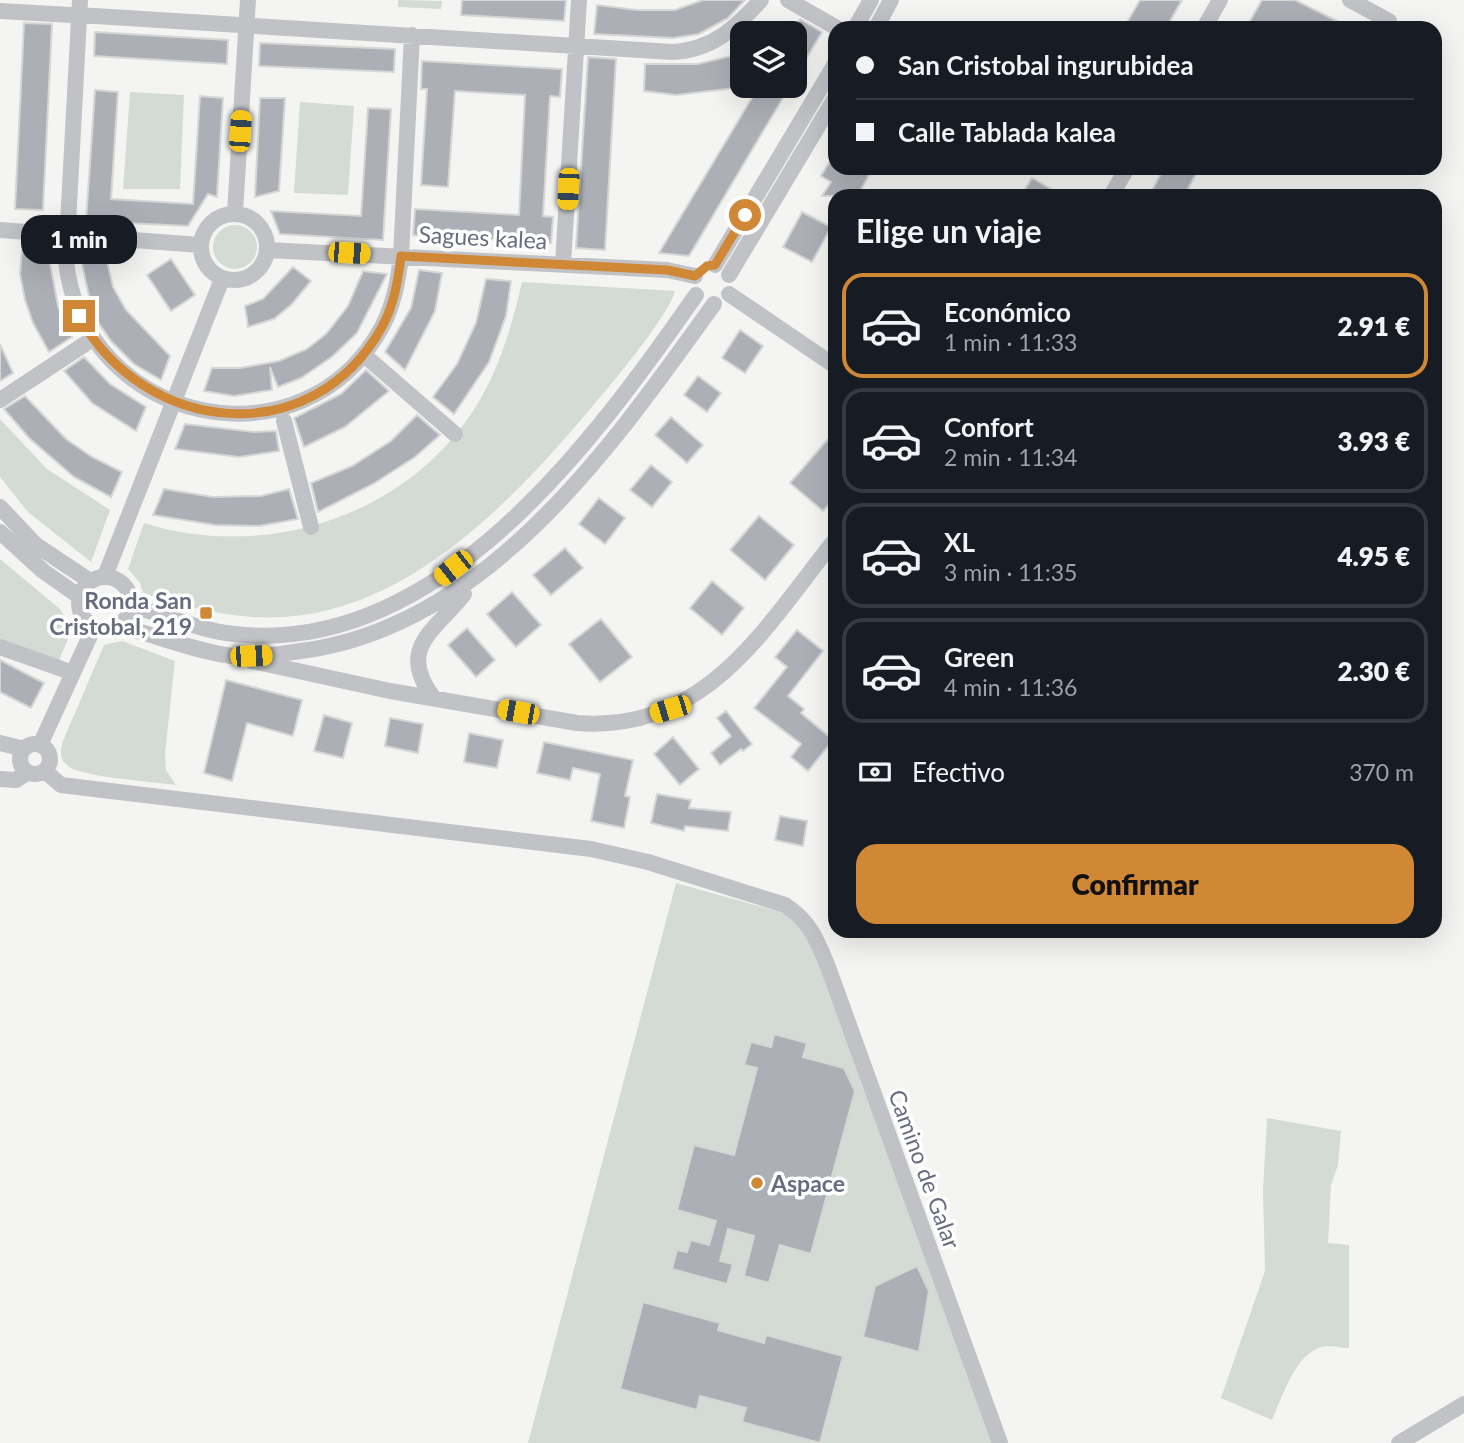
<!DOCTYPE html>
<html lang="es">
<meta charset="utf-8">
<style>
:root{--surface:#171b24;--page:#20242c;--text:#f1f3f6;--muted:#9ea1a6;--line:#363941;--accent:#d08736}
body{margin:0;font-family:Lato,sans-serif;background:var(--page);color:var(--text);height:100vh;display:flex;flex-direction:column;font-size:26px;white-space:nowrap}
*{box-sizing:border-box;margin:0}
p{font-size:23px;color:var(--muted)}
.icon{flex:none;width:38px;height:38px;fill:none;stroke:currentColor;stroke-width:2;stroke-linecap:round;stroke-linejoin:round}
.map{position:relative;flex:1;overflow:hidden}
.panel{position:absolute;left:828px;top:189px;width:614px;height:749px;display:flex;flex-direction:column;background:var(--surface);border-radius:21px;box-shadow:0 7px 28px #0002}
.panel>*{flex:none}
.top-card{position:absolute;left:828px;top:21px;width:614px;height:154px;border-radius:21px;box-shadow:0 7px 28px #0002;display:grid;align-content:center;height:154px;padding:0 28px;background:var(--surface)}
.buttons{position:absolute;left:730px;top:21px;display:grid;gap:14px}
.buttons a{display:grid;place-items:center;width:77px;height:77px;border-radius:14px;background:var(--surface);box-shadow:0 7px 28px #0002;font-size:35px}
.end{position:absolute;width:32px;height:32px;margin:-16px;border:9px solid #d08736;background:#fff;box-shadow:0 0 0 4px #fff}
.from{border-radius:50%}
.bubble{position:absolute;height:49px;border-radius:21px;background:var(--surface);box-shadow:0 7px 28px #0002;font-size:23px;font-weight:800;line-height:49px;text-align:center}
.car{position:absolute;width:21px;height:42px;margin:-21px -10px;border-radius:9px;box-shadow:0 0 5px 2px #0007;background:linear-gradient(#f5c518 24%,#345 0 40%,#f5c518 0 76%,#345 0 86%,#f5c518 0)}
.top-card b{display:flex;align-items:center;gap:24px;height:66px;font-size:26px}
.top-card b+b{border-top:2px solid var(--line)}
.top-card i{width:18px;height:18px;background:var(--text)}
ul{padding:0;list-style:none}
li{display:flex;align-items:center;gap:21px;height:105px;margin:0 14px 10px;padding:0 14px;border:4px solid var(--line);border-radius:21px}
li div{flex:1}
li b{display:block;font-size:26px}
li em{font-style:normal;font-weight:800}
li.active{border-color:var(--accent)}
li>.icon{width:63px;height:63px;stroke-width:1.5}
h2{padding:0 28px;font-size:32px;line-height:84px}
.pay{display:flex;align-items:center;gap:18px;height:77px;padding:0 28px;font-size:26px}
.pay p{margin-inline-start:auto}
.cta{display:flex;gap:14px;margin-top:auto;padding:14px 28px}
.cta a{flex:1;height:80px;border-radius:21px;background:var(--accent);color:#111;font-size:28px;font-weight:800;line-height:80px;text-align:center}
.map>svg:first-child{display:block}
.green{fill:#d4dbd4}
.building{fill:#acafb6;stroke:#d6d6d4;stroke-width:2}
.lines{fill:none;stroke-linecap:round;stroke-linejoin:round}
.minor{stroke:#c1c2c6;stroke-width:16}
.route{stroke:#d08736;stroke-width:9}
.poi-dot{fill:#d08736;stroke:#fff;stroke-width:2.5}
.labels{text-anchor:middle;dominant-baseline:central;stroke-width:7;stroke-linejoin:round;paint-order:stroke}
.street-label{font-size:23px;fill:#676d7f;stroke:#fff}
.poi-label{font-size:23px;font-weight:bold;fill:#676d7f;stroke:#fff;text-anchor:end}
</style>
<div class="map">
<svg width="1464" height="1443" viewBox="0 0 1464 1443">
<rect width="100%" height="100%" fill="#f4f5f2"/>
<path class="green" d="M398 0 442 1 441 9 398 7Z
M130 92 184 95 180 189H123Z
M300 102 354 106 348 195 294 193Z
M213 247a22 22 0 1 1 44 0a22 22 0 1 1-44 0Z
M522 282 675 291C670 314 610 386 592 407 514 499 412 609 284 617 235 620 189 608 143 593L140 583 128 569 144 523C258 559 391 522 464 424 496 381 510 333 522 282Z
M0 419 47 469 110 510 91 562 28 512 0 477Z
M0 559 60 609 72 629 58 663 0 640Z
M122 641 175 661 165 754 166 770 176 785C156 782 80 777 68 766 59 759 60 751 63 741L104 645Z
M676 883 805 919 1000 1443H528Z
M1267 1118 1341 1131 1338 1165 1331 1185 1328 1243 1349 1245V1348C1340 1348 1329 1345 1321 1347 1294 1356 1283 1396 1272 1420L1221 1398 1265 1271 1263 1189Z"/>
<path class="building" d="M462 0H566L564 21 461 15Z
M703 0H745L728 18 699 34 673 38 594 34 597 5 637 10H675Z
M1140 0H1182L1166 28H1124Z
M1262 0H1295L1351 28H1246Z
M800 19 822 32 794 79V27Z
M24 23 52 24 43 210 15 209Z
M95 32 228 40 227 64 94 56Z
M260 43 395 49 394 72 259 66Z
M735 55V88L676 95 644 91 645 64H698Z
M588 57 616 59 605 250 576 248Z
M422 61 562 69 560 97 550 96 543 216 553 217 551 243 413 235 415 209 519 215 525 95 455 91 448 187 421 185 427 89H421Z
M759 86H790L689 256 659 253Z
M95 90 118 92 111 199 193 204 200 96 223 98 217 197 208 194 188 226 86 221Z
M260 98H285L279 191 255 197Z
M368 108 391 109 383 240 280 234 271 211 361 216Z
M835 153V168H873L857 196H822L831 182 821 176Z
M1164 168H1199L1184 196H1149Z
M1032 178 1063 196H1021Z
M802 212 831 227 812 262 783 247Z
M22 250 48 253 58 306 72 337 49 352 33 323 25 300 20 274Z
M106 257 113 287 126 310 170 356 161 380 134 364 111 341 93 315 81 259Z
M171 259 195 295 171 311 147 275Z
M293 267 311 281 292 304 274 319 248 327 245 306 263 299Z
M419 270 442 273 435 311 405 370 385 352 411 308Z
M363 271 387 274 357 333 333 356 301 378 278 387 270 367 272 390 234 396 204 391 212 368H240L279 361 307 349 326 334 348 306Z
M486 279 511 281 506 316 489 362 454 414 433 397 457 364 476 323Z
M740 330 763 346 745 373 722 358Z
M0 344 13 373 0 381Z
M84 357 110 384 146 407 136 431 92 403 64 371Z
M366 370 389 391 345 427 304 447 294 418 341 394Z
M698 376 721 393 707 412 684 395Z
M25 396 66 439 92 457 122 472 111 497 74 477 29 438 4 409Z
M417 415 440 435 415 457 373 484 318 512 311 483 352 466 391 441Z
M671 417 703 445 687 463 655 435Z
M185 424 254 432 276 431 279 451 239 457 175 449Z
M835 431V498L823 511 790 483Z
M651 465 672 482 652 507 630 490Z
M164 489 213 497 261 496 289 489 298 519 259 526 215 525 153 515Z
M599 498 625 518 605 544 579 524Z
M759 516 794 545 765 580 730 550Z
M565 548 583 568 551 595 533 575Z
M712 581 744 608 722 635 690 608Z
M512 592 541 625 516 647 487 614Z
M601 619 632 657 600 682 569 644Z
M467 628 495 660 476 677 448 645Z
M797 630 823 651 788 696 804 709 801 713 833 740 808 771 791 757 801 744 754 708 787 667 775 657Z
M0 660 44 683 31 708 0 692Z
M226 680 302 700 293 736 247 723 232 781 204 773Z
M726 711 752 744 743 751 741 749 720 765 711 753 731 736 717 718Z
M324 715 352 723 343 758 314 751Z
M390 718 423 724 418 753 385 746Z
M469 733 503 740 497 768 464 762Z
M673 737 699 769 680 785 654 754Z
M544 742 633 760 625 796 630 797 624 828 591 821 600 774 573 768 570 780 537 773Z
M657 794 691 800 689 808 731 812 728 831 685 826 684 831 651 823Z
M780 816 807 821 803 846 775 840Z
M774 1034 807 1043 803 1057 844 1068 855 1091 811 1254 780 1245 769 1283 744 1276 754 1236 728 1229 720 1261 733 1264 727 1284 672 1269 677 1250 687 1252 691 1240 709 1245 716 1221 677 1210 694 1145 734 1155 757 1068 744 1065 751 1042 771 1047Z
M917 1266 929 1291 919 1352 863 1337 875 1286Z
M643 1302 720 1323 718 1330 764 1343 766 1335 843 1356 820 1443 742 1422 746 1408 700 1396 697 1410 620 1389Z"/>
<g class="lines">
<path class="minor" d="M80 0 66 261C83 423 302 473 382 327 394 304 398 281 401 256L412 35
M788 0 837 28
M1350 0 1389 21
M0 11 71 15
M79 15 672 52C713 50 735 28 761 0
M855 28 871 0
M876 28 891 0
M1204 28 1220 0
M1111 196 1127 168
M235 213 248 0
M201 247a33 33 0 1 1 66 0a33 33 0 1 1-66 0Z
M0 230 200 245
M267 250 667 270 695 276
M563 264 579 0
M715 265 835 64
M729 275 835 98
M729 294 835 366
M371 361 455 434
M0 400 85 344
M284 421 311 527
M0 507 36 545 90 581
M0 532 43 571 80 597
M105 576 222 279
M79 603a26 26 0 1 1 52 0a26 26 0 1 1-52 0Z
M132 606C167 615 198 630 234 634 438 657 594 441 696 295
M119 626C156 635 194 651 232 656 254 659 279 654 301 651 487 627 612 446 714 304
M0 647 73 673
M252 661 390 691 577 723C707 733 764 628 835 540
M433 697C396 648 436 630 464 594
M0 743 24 749
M20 759a15 15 0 1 1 30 0a15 15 0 1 1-30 0Z
M40 745 94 627
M45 771 61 785 591 849 648 862 785 905C810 921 817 940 828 967L1000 1443
M0 779 16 780 28 772
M1399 1443 1464 1404"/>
</g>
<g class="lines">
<path class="route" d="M79 316C144 435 312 453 382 327 394 305 398 281 401 256L667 270 695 276 707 266 715 265 745 215"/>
</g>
<g class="poi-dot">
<rect x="199" y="606" width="14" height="14" rx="3.5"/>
<circle cx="757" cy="1183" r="7"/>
</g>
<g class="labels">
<g class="street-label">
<text transform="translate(483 237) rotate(3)">Sagues kalea</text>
<text transform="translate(925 1169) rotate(70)">Camino de Galar</text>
</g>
<g class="poi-label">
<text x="192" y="600">Ronda San<tspan x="192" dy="26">Cristobal, 219</tspan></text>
<text x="771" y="1183" text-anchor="start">Aspace</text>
</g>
</g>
</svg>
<div class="buttons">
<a><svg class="icon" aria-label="layers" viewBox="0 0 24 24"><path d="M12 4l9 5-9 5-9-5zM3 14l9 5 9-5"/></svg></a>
</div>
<i class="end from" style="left:745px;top:215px"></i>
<i class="end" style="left:79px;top:316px"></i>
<div class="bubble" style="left:21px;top:215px;width:116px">1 min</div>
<i class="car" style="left:240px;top:131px;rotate:4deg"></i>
<i class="car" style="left:568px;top:189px;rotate:183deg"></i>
<i class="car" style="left:349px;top:253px;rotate:93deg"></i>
<i class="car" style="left:453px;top:568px;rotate:232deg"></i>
<i class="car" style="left:251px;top:656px;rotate:88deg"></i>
<i class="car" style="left:670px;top:709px;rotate:253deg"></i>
<i class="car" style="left:518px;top:712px;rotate:280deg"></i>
<div class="top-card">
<b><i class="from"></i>San Cristobal ingurubidea</b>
<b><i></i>Calle Tablada kalea</b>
</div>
<section class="panel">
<h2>Elige un viaje</h2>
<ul>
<li class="active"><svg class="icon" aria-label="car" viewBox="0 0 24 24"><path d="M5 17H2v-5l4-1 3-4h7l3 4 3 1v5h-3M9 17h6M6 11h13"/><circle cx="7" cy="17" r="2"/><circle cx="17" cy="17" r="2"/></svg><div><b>Económico</b><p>1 min · 11:33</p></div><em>2.91 €</em></li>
<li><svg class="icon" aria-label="car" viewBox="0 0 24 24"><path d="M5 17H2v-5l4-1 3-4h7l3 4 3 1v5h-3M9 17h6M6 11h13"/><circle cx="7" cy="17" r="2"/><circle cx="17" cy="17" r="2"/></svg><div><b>Confort</b><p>2 min · 11:34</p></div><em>3.93 €</em></li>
<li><svg class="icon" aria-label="car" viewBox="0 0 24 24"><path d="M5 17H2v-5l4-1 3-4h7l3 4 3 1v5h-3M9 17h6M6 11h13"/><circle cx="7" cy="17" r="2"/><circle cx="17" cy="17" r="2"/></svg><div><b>XL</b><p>3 min · 11:35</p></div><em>4.95 €</em></li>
<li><svg class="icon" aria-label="car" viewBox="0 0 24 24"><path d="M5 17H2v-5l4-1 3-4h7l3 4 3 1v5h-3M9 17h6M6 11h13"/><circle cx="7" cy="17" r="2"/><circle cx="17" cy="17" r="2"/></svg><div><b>Green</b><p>4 min · 11:36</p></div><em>2.30 €</em></li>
</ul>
<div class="pay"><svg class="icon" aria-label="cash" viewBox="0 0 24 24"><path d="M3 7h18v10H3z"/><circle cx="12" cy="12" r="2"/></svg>Efectivo<p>370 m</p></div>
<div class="cta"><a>Confirmar</a></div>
</section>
</div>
